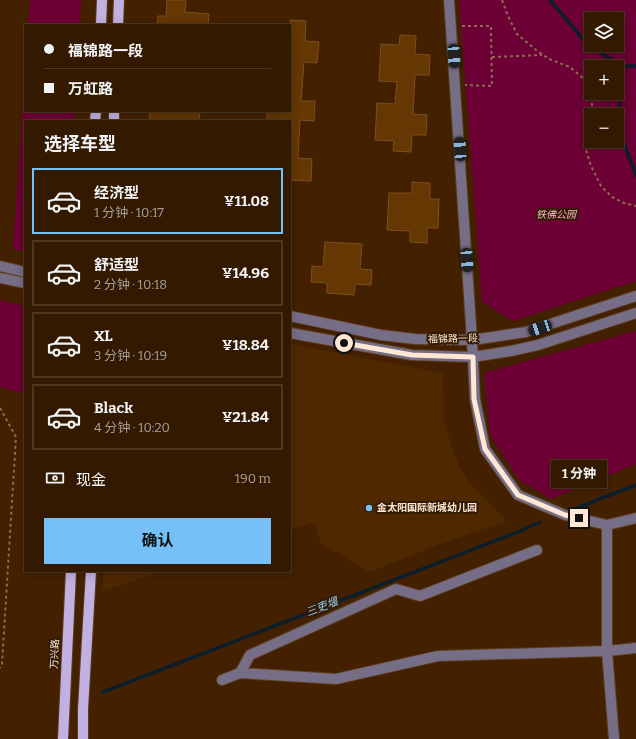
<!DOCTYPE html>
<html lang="zh">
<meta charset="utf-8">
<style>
:root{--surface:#321900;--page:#3a220a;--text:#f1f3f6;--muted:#a8a099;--line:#4d3822;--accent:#75c0f6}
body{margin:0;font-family:Bitter,"Noto Sans SC",serif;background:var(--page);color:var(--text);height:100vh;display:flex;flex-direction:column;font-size:15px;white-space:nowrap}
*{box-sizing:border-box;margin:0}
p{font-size:13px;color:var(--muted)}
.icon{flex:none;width:22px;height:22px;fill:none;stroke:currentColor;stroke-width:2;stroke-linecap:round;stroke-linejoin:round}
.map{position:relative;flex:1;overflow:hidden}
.side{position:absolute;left:24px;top:120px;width:267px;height:452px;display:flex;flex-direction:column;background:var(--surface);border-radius:0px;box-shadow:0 2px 10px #0003,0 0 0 1px var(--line)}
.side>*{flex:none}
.hud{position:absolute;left:24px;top:24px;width:267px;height:88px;border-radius:0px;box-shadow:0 2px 10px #0003,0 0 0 1px var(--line);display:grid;align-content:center;height:88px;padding:0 20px;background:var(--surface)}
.tools{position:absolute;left:584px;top:12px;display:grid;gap:8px}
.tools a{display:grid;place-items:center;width:40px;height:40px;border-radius:0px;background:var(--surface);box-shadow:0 2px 10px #0003,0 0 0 1px var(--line);font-size:20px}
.end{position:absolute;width:18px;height:18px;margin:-9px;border:5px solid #fee8d5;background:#111;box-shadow:0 0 0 2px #111}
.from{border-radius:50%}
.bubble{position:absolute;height:28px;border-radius:0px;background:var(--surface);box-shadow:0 2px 10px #0003,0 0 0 1px var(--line);font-size:13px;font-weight:700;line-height:28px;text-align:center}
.car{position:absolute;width:12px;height:24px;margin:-12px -6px;border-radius:5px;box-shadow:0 0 3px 1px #0007;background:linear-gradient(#222 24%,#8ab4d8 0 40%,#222 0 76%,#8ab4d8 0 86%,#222 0)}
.hud b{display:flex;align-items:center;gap:14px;height:38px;font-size:15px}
.hud b+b{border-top:1px solid var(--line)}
.hud i{width:10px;height:10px;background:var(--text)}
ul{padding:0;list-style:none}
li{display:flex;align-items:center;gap:12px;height:66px;margin:0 8px 6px;padding:0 12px;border:2px solid var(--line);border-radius:0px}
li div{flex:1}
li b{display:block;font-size:15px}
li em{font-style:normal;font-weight:700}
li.current{border-color:var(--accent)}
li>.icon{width:36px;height:36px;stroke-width:1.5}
h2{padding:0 20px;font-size:18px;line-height:48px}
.pay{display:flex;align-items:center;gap:10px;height:44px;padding:0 20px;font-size:15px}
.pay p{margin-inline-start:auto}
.button{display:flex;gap:8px;margin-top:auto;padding:8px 20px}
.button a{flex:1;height:46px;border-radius:0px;background:var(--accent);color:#111;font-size:16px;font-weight:700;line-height:46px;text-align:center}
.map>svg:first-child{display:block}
.built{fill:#4f2800}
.green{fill:#6d0035;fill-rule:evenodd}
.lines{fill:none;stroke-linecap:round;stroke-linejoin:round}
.stream{stroke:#0c1e2a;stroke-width:3.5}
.building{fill:#643703;stroke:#7d4e21}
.minor-casing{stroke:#5d3d1e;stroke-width:12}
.major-casing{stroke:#5d3d1e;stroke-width:12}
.path{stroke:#8a6c50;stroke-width:2;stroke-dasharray:3 3;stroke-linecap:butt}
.minor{stroke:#766d86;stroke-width:10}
.major{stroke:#c2b0e3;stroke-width:10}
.route{stroke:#fee8d5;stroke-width:5}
.poi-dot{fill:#75c0f6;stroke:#331a03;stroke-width:1.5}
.labels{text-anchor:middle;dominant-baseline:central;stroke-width:4;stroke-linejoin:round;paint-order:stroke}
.park-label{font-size:10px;font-style:italic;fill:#f7b5c7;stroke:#331a03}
.street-label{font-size:10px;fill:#fee8d5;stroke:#331a03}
.poi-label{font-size:10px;font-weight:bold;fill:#fee8d5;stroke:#331a03;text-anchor:start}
.water-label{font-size:11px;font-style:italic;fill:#93c9f1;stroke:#331a03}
</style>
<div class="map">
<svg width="636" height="739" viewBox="0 0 636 739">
<rect width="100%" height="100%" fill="#432100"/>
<path class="built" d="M290 344 443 373 444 420 454 455 467 480 506 521 443 543 369 572 321 543 314 522 290 530Z
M104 571H163L102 591Z"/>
<path class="green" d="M30 0H81L80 25H28Z
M459 0H636V281L513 321 482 302ZM591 19H617V45H591ZM591 67H617V93H591ZM591 115H617V141H591Z
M25 72V111H75L74 121H25V252L13 249Z
M0 300 25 306V394L0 387Z
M636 331V464L551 499 519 480 490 435 484 373Z"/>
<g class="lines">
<path class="stream" d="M550 0 588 45 622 66H636
M622 66 618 128 636 175
M574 509 636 485
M103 692 518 532 540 522"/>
</g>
<path class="building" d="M167 0H186L185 12 209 14 208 25H157L158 16H166Z
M290 20 306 21 305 41 319 42 317 63 304 62 301 101H315L314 121 300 120 298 158 312 159 311 181 290 180V121H267V111H290Z
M400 35 416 36 415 54 430 55 429 75H415L413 114 427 115 426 135H412L411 152 393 151 394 141 375 140 377 103 395 104 397 82 379 81 381 44 399 45Z
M150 111H200L199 121H149Z
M412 182 430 183V199H439L438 228H427V243L410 242V231L387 230 389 193H412Z
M325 242 362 244 360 269 372 270 371 285 355 284 354 295 327 293V283L311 282 312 266 323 267Z"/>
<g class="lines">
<defs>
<path id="minor" d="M449 0 472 340 475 399 485 449 518 495 565 515 607 525
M0 266 25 272
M0 278 25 283
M290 316 381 335 415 339 472 340 526 332 636 296
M290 333 412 355 473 357 511 351 538 345 636 313
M240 673 250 655 396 589 420 596 537 550
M222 680 240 673 336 679 438 656 607 651 636 648
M614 739 607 651V525L636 518"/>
<path id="major" d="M101 25 102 0
M118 25 119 0
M95 121 96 111
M114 121V111
M63 739 71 571
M83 739V709L91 571"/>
</defs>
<use href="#minor" class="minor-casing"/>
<use href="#major" class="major-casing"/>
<path class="path" d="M502 0 508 16 517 34 536 50 543 55 549 59 570 67 583 78 590 92 592 105 586 150 591 166 601 186 612 197 624 203 636 206
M462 26H491L492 86 465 85
M492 57 542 55
M0 408 16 437 2 664 0 668"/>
<use href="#minor" class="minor"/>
<use href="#major" class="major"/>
</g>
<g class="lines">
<path class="route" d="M344 343 412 355 473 357 474 399 485 449 518 495 565 515 579 518"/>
</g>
<circle class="poi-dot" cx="369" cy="508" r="4"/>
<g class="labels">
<g class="park-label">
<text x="556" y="215">铁佛公园</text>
</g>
<g class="street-label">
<text transform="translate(453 339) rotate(-1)">福锦路一段</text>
<text transform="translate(55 654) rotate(-87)">万兴路</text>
</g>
<g class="poi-label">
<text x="377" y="508">金太阳国际新城幼儿园</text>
</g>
<g class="water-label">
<text transform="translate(322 607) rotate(-21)">三吏堰</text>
</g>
</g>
</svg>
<div class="tools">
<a><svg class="icon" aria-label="layers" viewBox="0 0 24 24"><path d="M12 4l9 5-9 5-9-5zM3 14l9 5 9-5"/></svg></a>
<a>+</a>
<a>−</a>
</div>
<i class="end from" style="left:344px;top:343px"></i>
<i class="end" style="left:579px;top:518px"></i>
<div class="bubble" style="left:551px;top:460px;width:56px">1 分钟</div>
<i class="car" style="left:454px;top:56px;rotate:176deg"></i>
<i class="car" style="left:460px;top:149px;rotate:356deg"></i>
<i class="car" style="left:467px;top:260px;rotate:176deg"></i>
<i class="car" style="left:540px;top:328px;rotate:252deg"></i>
<div class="hud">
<b><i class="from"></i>福锦路一段</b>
<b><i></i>万虹路</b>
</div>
<section class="side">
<h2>选择车型</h2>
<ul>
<li class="current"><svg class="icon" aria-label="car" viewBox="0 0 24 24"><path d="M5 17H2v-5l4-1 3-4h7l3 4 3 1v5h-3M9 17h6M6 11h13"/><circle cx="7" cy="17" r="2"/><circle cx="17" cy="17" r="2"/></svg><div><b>经济型</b><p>1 分钟 · 10:17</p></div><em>¥11.08</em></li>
<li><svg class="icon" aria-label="car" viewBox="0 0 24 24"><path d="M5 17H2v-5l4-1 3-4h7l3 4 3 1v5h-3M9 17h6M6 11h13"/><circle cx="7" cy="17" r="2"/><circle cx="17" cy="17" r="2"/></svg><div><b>舒适型</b><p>2 分钟 · 10:18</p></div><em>¥14.96</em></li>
<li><svg class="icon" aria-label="car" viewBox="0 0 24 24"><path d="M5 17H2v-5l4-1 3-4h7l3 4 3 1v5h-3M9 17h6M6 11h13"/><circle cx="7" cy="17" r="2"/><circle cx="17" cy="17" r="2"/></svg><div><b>XL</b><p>3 分钟 · 10:19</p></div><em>¥18.84</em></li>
<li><svg class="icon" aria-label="car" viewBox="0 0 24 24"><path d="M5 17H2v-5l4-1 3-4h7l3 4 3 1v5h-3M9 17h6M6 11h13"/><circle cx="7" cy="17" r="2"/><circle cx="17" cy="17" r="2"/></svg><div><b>Black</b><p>4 分钟 · 10:20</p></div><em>¥21.84</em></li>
</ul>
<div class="pay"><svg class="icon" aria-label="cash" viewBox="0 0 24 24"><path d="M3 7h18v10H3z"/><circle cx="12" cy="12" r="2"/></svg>现金<p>190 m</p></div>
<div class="button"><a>确认</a></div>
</section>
</div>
